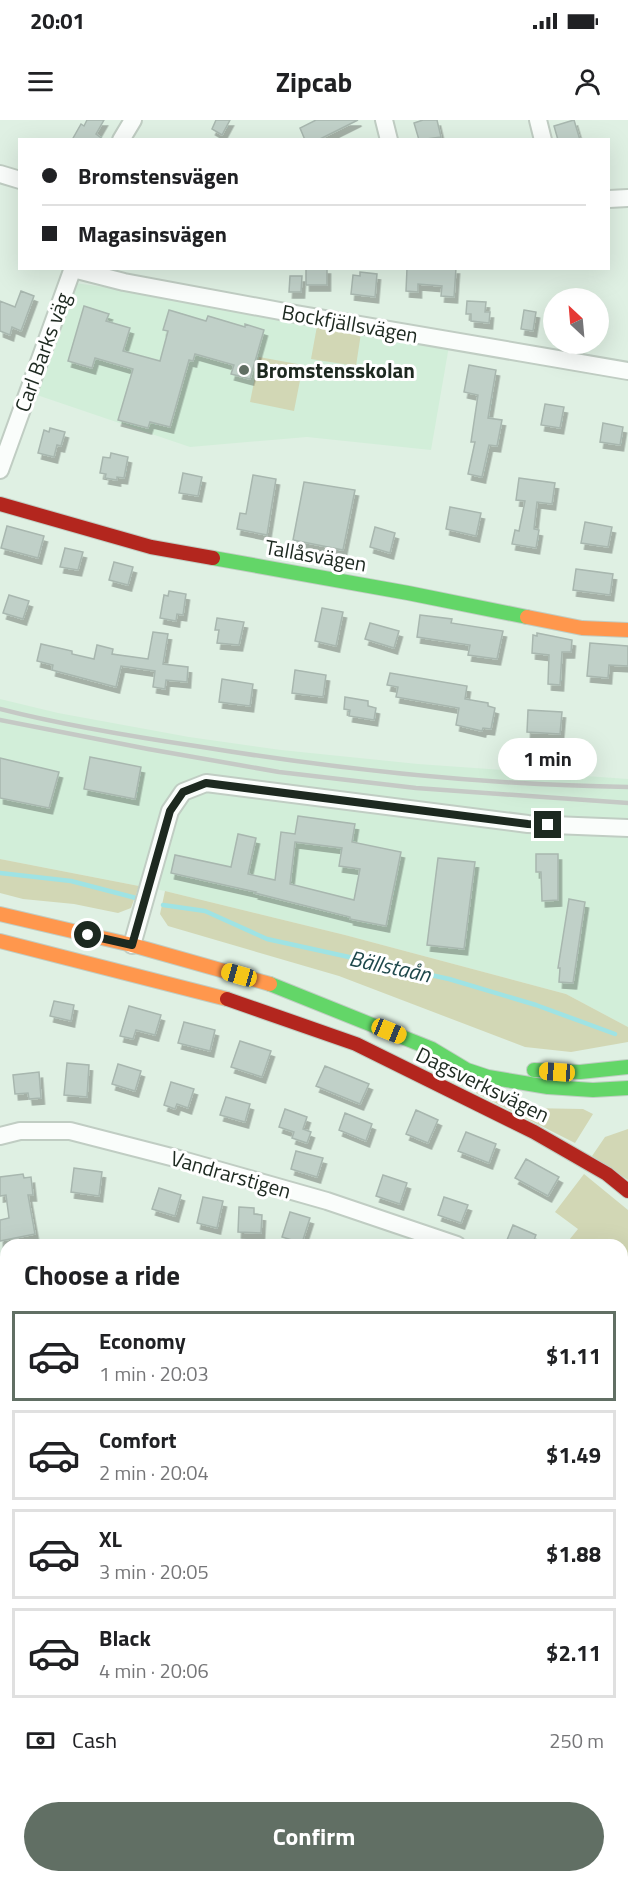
<!DOCTYPE html>
<meta charset="utf-8">
<style>
:root{--surface:#fff;--page:#f2f2f2;--text:#202124;--muted:#757577;--line:#e0e0e0;--accent:#616f64}
body{margin:0;font-family:"Titillium Web",sans-serif;background:var(--page);color:var(--text);height:100vh;display:flex;flex-direction:column;font-size:22px;white-space:nowrap}
*{box-sizing:border-box;margin:0}
p{font-size:20px;color:var(--muted)}
.icon{flex:none;width:33px;height:33px;fill:none;stroke:currentColor;stroke-width:2;stroke-linecap:round;stroke-linejoin:round}
.map{position:relative;flex:1;overflow:hidden}
.sheet{position:absolute;left:0px;top:1119px;width:628px;height:644px;display:flex;flex-direction:column;background:var(--surface);border-radius:18px 18px 0 0;box-shadow:0 6px 24px #0002}
.sheet>*{flex:none}
.guide{position:absolute;left:18px;top:18px;width:592px;height:132px;border-radius:0px;box-shadow:0 6px 24px #0002;display:grid;align-content:center;height:132px;padding:0 24px;background:var(--surface)}
.needle{width:39px;rotate:334deg}
.fabs{position:absolute;left:543px;top:168px;display:grid;gap:12px}
.fabs a{display:grid;place-items:center;width:66px;height:66px;border-radius:50%;background:var(--surface);box-shadow:0 6px 24px #0002;font-size:30px}
.end{position:absolute;width:27px;height:27px;margin:-14px;border:8px solid #1d2920;background:#fff;box-shadow:0 0 0 3px #fff}
.from{border-radius:50%}
.bubble{position:absolute;height:42px;border-radius:21px;background:var(--surface);box-shadow:0 6px 24px #0002;font-size:20px;font-weight:700;line-height:42px;text-align:center}
.car{position:absolute;width:18px;height:36px;margin:-18px -9px;border-radius:8px;box-shadow:0 0 4px 2px #0007;background:linear-gradient(#f5c518 24%,#345 0 40%,#f5c518 0 76%,#345 0 86%,#f5c518 0)}
.guide b{display:flex;align-items:center;gap:21px;height:57px;font-size:22px}
.guide b+b{border-top:2px solid var(--line)}
.guide i{width:15px;height:15px;background:var(--text)}
ul{padding:0;list-style:none}
li{display:flex;align-items:center;gap:18px;height:90px;margin:0 12px 9px;padding:0 12px;border:3px solid var(--line);border-radius:0px}
li div{flex:1}
li b{display:block;font-size:22px}
li em{font-style:normal;font-weight:700}
li.current{border-color:var(--accent)}
li>.icon{width:54px;height:54px;stroke-width:1.5}
h2{padding:0 24px;font-size:27px;line-height:72px}
.pay{display:flex;align-items:center;gap:15px;height:66px;padding:0 24px;font-size:22px}
.pay p{margin-inline-start:auto}
.cta{display:flex;gap:12px;margin-top:auto;padding:12px 24px}
.cta a{flex:1;height:69px;border-radius:36px;background:var(--accent);color:#fff;font-size:24px;font-weight:700;line-height:69px;text-align:center}
.status{display:flex;justify-content:space-between;align-items:center;height:42px;padding:0 30px;background:var(--surface);direction:ltr}
.status svg{height:16px;fill:currentColor}
header{display:flex;justify-content:space-between;align-items:center;height:78px;padding:0 24px;background:var(--surface);font-size:27px;font-weight:700}
.map>svg:first-child{display:block}
.built{fill:#d2eed9}
.green{fill:#d2d7b5}
.lines{fill:none;stroke-linecap:round;stroke-linejoin:round}
.stream{stroke:#9fe3e4;stroke-width:4.5}
.building{fill:#c0d0c8;stroke:#a8b7af;stroke-width:1.5;fill-rule:evenodd;filter:url(#shadow)}
.street-casing{stroke:#c0cdc3;stroke-width:20}
.fast-casing{stroke:#c0cdc3;stroke-width:16}
.slow-casing{stroke:#c0cdc3;stroke-width:16}
.jam-casing{stroke:#c0cdc3;stroke-width:16}
.street{stroke:#fafdfb;stroke-width:16}
.fast{stroke:#63d668;stroke-width:14}
.slow{stroke:#ff974d;stroke-width:14}
.jam{stroke:#b3261e;stroke-width:14}
.rail{stroke:#c5c9c5;stroke-width:4.5}
.route{stroke:#1d2920;stroke-width:8}
.poi-dot{fill:#616f64;stroke:#fff;stroke-width:2}
.labels{text-anchor:middle;dominant-baseline:central;stroke-width:6;stroke-linejoin:round;paint-order:stroke}
.street-label{font-size:21px;fill:#1d2920;stroke:#fff}
.poi-label{font-size:21px;font-weight:bold;fill:#1d2920;stroke:#fff;text-anchor:start}
.water-label{font-size:22px;font-style:italic;fill:#1e484b;stroke:#fff}
</style>
<div class="status"><b>20:01</b><svg viewBox="0 0 49 12"><path d="M0 12V9h3v3zM5 12V6h3v6zM10 12V3h3v9zM15 12V0h3v12zM26 1h20v11H26zM47 4h2v5h-2z"/></svg></div>
<header><svg class="icon" aria-label="menu" viewBox="0 0 24 24"><path d="M4 6h16M4 12h16M4 18h16"/></svg>Zipcab<svg class="icon" aria-label="person" viewBox="0 0 24 24"><circle cx="12" cy="8" r="4"/><path d="M4 21q1-7 8-7t8 7"/></svg></header>
<div class="map">
<svg width="628" height="1762" viewBox="0 0 628 1762">
<defs>
<filter id="shadow"><feDropShadow dx="3.5" dy="6" stdDeviation="0" flood-color="#0004"/></filter>
</defs>
<rect width="100%" height="100%" fill="#dff0e3"/>
<path class="built" d="M75 163 174 177 449 226 431 330 307 317 190 327 34 274Z
M0 579 58 593 189 617 281 630 418 644 628 659V907L566 874 345 815 165 771 0 739Z
M2 1511 6 1517V1612L0 1613V1512Z
M628 1703V1762H605L608 1757 622 1756 623 1717Z"/>
<path class="green" d="M317 206 361 213 356 246 311 239Z
M259 237 303 245 294 291 250 282Z
M0 739 139 766 131 788 118 793 74 784 23 779 0 773Z
M165 771 345 815 566 874 628 907V922L571 932 525 927 339 856 168 806 160 794Z
M474 968 527 988 583 989 593 994 575 1023 476 973Z
M628 1009V1060L592 1036 605 1017Z
M584 1054 628 1090V1225L623 1220 622 1125H565L578 1109 555 1092Z
M6 1612V1756L198 1757 191 1762H0V1613Z"/>
<g class="lines">
<path class="stream" d="M0 753 71 761 136 778
M163 785 205 791 267 819 449 859 536 885 615 914"/>
</g>
<path class="building" d="M87 0H104L96 14 104 20H72L81 4 84 6Z
M216 0H230L222 15 212 9Z
M316 0H358L318 20H305L300 8Z
M423 0H437L441 17 419 20 414 3Z
M574 0 580 20H558L554 6Z
M306 148H327V165H306Z
M407 148H456L454 177 441 176 442 166 418 164V172L406 171Z
M360 152 377 154 375 177 351 174 353 155 360 156Z
M290 156H302L301 172H289Z
M21 171 34 176 21 211 12 207 10 215 0 211V181L15 187Z
M467 181 486 182 485 192H490L489 203 471 201V194H466Z
M84 186 109 194 106 201 130 208 123 231 160 241 168 211 163 210 169 190 206 201 208 196 245 207V204L264 210 250 259 231 254 234 245 195 234 193 241 189 240 170 307 150 302 148 308 118 300 133 249 95 238 92 248 68 241Z
M524 190 536 192 533 211 521 209Z
M469 245 496 250 488 298 502 300 497 326 489 325 482 357 468 354 475 322H471L478 275 464 272Z
M545 284 564 287 560 308 541 305Z
M603 303 623 307 620 325 600 322Z
M50 308 65 312 61 326 57 325 54 337 38 333 44 310 49 312Z
M111 333 128 337 124 358 117 357V360L105 358 106 354 100 353 103 337 110 338Z
M183 353 202 357 198 376 179 373Z
M253 355 276 359 267 415 237 409 240 393 246 394Z
M519 358 555 363 552 384 537 382 534 409 539 410 536 428 512 424 515 410 519 411 525 381 516 380Z
M304 362 355 370 343 430 293 420Z
M450 387 481 393 476 416 446 409Z
M585 402 612 407 608 427 581 423Z
M7 406 44 416 38 438 1 428Z
M375 407 395 413 390 433 370 427Z
M65 428 83 432 78 450 60 447Z
M114 442 133 447 128 465 109 460Z
M576 449 613 454 610 475 573 470Z
M169 471 186 474 183 495 177 494 176 501 160 498 164 475 168 476Z
M9 475 29 481 23 499 3 493Z
M322 488 343 492 336 526 315 521Z
M420 495 452 499 451 503 503 511 497 539 468 535 470 525 417 517Z
M217 498 244 502 239 525 217 523 219 510H215Z
M370 503 399 511 394 528 365 519Z
M153 512 168 514 163 544 188 547 187 562 166 560 165 569 153 567 155 551 121 546 116 567 52 550 53 545 37 541 41 524 72 531V534L94 539 97 525 113 529 112 534 148 539Z
M537 513 572 520 571 532H562L560 565 548 564 549 535 532 533 533 515 537 516Z
M590 523 628 526V546L609 545 608 558 587 556Z
M295 550 326 555 323 577 292 573Z
M390 553 467 566 465 579 488 583V586L495 588 491 609 483 608 482 611 456 605 459 588 396 577 398 567 387 565Z
M222 559 253 564 250 586 219 582Z
M345 577 368 581V586L376 588 374 600 349 596 350 590 344 589Z
M528 590 562 592 560 614 527 612Z
M90 637 141 647 135 679 84 669Z
M0 638 59 652 49 688 0 678Z
M298 696 355 704 352 722 401 732 386 806 350 799V797L255 773 256 772 171 753 175 735 231 747 238 714 256 718 248 754 275 760 281 712 295 714ZM295 722 342 728 339 746 360 749 354 780 290 764Z
M536 734H558V780L542 781 541 752H536Z
M438 738 475 742 464 829 427 825Z
M569 779 585 782 573 863 559 862 560 848H558Z
M54 881 74 885 71 901 50 896Z
M129 886 161 895 155 915 136 910 133 919 120 916Z
M184 902 215 910 210 931 178 923Z
M240 921 271 931 262 957 231 947Z
M67 943 89 945 87 977 64 975Z
M118 944 141 951 135 971 112 964Z
M325 946 369 964 360 984 316 966Z
M39 952 41 978 29 979 28 973 15 974 13 955Z
M171 962 194 969 188 988 177 984 175 989 164 985Z
M226 977 250 984 245 1002 220 995Z
M285 989 307 997 303 1009 311 1012 307 1023 292 1018 294 1012 279 1007Z
M416 990 438 1000 428 1023 406 1014Z
M345 993 372 1004 366 1021 339 1010Z
M466 1012 496 1024 489 1043 458 1031Z
M296 1031 323 1038 317 1057 291 1049Z
M526 1039 559 1057 548 1076 515 1058Z
M74 1048 102 1052 99 1076 71 1072Z
M23 1054 24 1058 31 1057 33 1075H28L35 1114 0 1121V1100L9 1098 6 1075 0 1076V1057Z
M383 1055 407 1063 400 1084 376 1076Z
M159 1068 181 1075 175 1096 152 1089Z
M203 1077 223 1081 217 1108 197 1103Z
M444 1077 468 1085 461 1103 438 1095Z
M239 1087 254 1088V1094L262 1095 261 1113 238 1112Z
M290 1092 310 1098 302 1123 282 1117Z
M513 1105 536 1115 532 1125H505Z"/>
<g class="lines">
<defs>
<path id="street" d="M384 0 389 20
M538 0 543 20
M121 20 133 0
M0 54 20 60
M609 79 628 78
M73 149 124 162 296 194 628 251
M0 350 73 148
M132 825 170 691 183 672 206 663 528 704 628 708
M0 1016 20 1011H70L179 1039 327 1081 457 1125
M622 1237 628 1242
M622 1415 628 1410
M622 1672 628 1658
M283 1756 284 1762
M214 1762 222 1756
M589 1762 591 1756"/>
<path id="fast" d="M213 438 408 473 527 497
M270 864 432 929 467 950 488 957 548 967 593 970 628 968
M534 950 580 952 628 947"/>
<path id="slow" d="M527 497 582 508 628 510
M0 794 132 825 270 864
M0 821 227 879"/>
<path id="jam" d="M0 384 151 427 213 438
M227 879 356 924 534 1012 607 1054 628 1071"/>
</defs>
<use href="#street" class="street-casing"/>
<use href="#fast" class="fast-casing"/>
<use href="#slow" class="slow-casing"/>
<use href="#jam" class="jam-casing"/>
<use href="#street" class="street"/>
<use href="#fast" class="fast"/>
<use href="#slow" class="slow"/>
<use href="#jam" class="jam"/>
<path class="rail" d="M0 589C66 606 134 617 202 627 343 650 485 665 628 667
M0 600 148 629 279 652 416 668 628 683"/>
</g>
<g class="lines">
<path class="route" d="M88 815 132 825 170 691 183 672 206 663 528 704 548 705"/>
</g>
<circle class="poi-dot" cx="244" cy="250" r="6"/>
<g class="labels">
<g class="street-label">
<text transform="translate(350 203) rotate(10)">Bockfjällsvägen</text>
<text transform="translate(42 232) rotate(-70)">Carl Barks väg</text>
<text transform="translate(316 435) rotate(10)">Tallåsvägen</text>
<text transform="translate(483 964) rotate(26)">Dagsverksvägen</text>
<text transform="translate(231 1054) rotate(16)">Vandrarstigen</text>
</g>
<g class="poi-label">
<text x="256" y="250">Bromstensskolan</text>
</g>
<g class="water-label">
<text transform="translate(390 846) rotate(12)">Bällstaån</text>
</g>
</g>
</svg>
<div class="fabs">
<a><svg class="needle" viewBox="-14 -14 28 28"><path d="M0-13l5 13h-10z" fill="#e53935"/><path d="M0 13l5-13h-10z" fill="#757577"/></svg></a>
</div>
<i class="end from" style="left:88px;top:815px"></i>
<i class="end" style="left:548px;top:705px"></i>
<div class="bubble" style="left:498px;top:618px;width:99px">1 min</div>
<i class="car" style="left:239px;top:855px;rotate:286deg"></i>
<i class="car" style="left:389px;top:911px;rotate:112deg"></i>
<i class="car" style="left:557px;top:952px;rotate:274deg"></i>
<div class="guide">
<b><i class="from"></i>Bromstensvägen</b>
<b><i></i>Magasinsvägen</b>
</div>
<section class="sheet">
<h2>Choose a ride</h2>
<ul>
<li class="current"><svg class="icon" aria-label="car" viewBox="0 0 24 24"><path d="M5 17H2v-5l4-1 3-4h7l3 4 3 1v5h-3M9 17h6M6 11h13"/><circle cx="7" cy="17" r="2"/><circle cx="17" cy="17" r="2"/></svg><div><b>Economy</b><p>1 min · 20:03</p></div><em>$1.11</em></li>
<li><svg class="icon" aria-label="car" viewBox="0 0 24 24"><path d="M5 17H2v-5l4-1 3-4h7l3 4 3 1v5h-3M9 17h6M6 11h13"/><circle cx="7" cy="17" r="2"/><circle cx="17" cy="17" r="2"/></svg><div><b>Comfort</b><p>2 min · 20:04</p></div><em>$1.49</em></li>
<li><svg class="icon" aria-label="car" viewBox="0 0 24 24"><path d="M5 17H2v-5l4-1 3-4h7l3 4 3 1v5h-3M9 17h6M6 11h13"/><circle cx="7" cy="17" r="2"/><circle cx="17" cy="17" r="2"/></svg><div><b>XL</b><p>3 min · 20:05</p></div><em>$1.88</em></li>
<li><svg class="icon" aria-label="car" viewBox="0 0 24 24"><path d="M5 17H2v-5l4-1 3-4h7l3 4 3 1v5h-3M9 17h6M6 11h13"/><circle cx="7" cy="17" r="2"/><circle cx="17" cy="17" r="2"/></svg><div><b>Black</b><p>4 min · 20:06</p></div><em>$2.11</em></li>
</ul>
<div class="pay"><svg class="icon" aria-label="cash" viewBox="0 0 24 24"><path d="M3 7h18v10H3z"/><circle cx="12" cy="12" r="2"/></svg>Cash<p>250 m</p></div>
<div class="cta"><a>Confirm</a></div>
</section>
</div>
